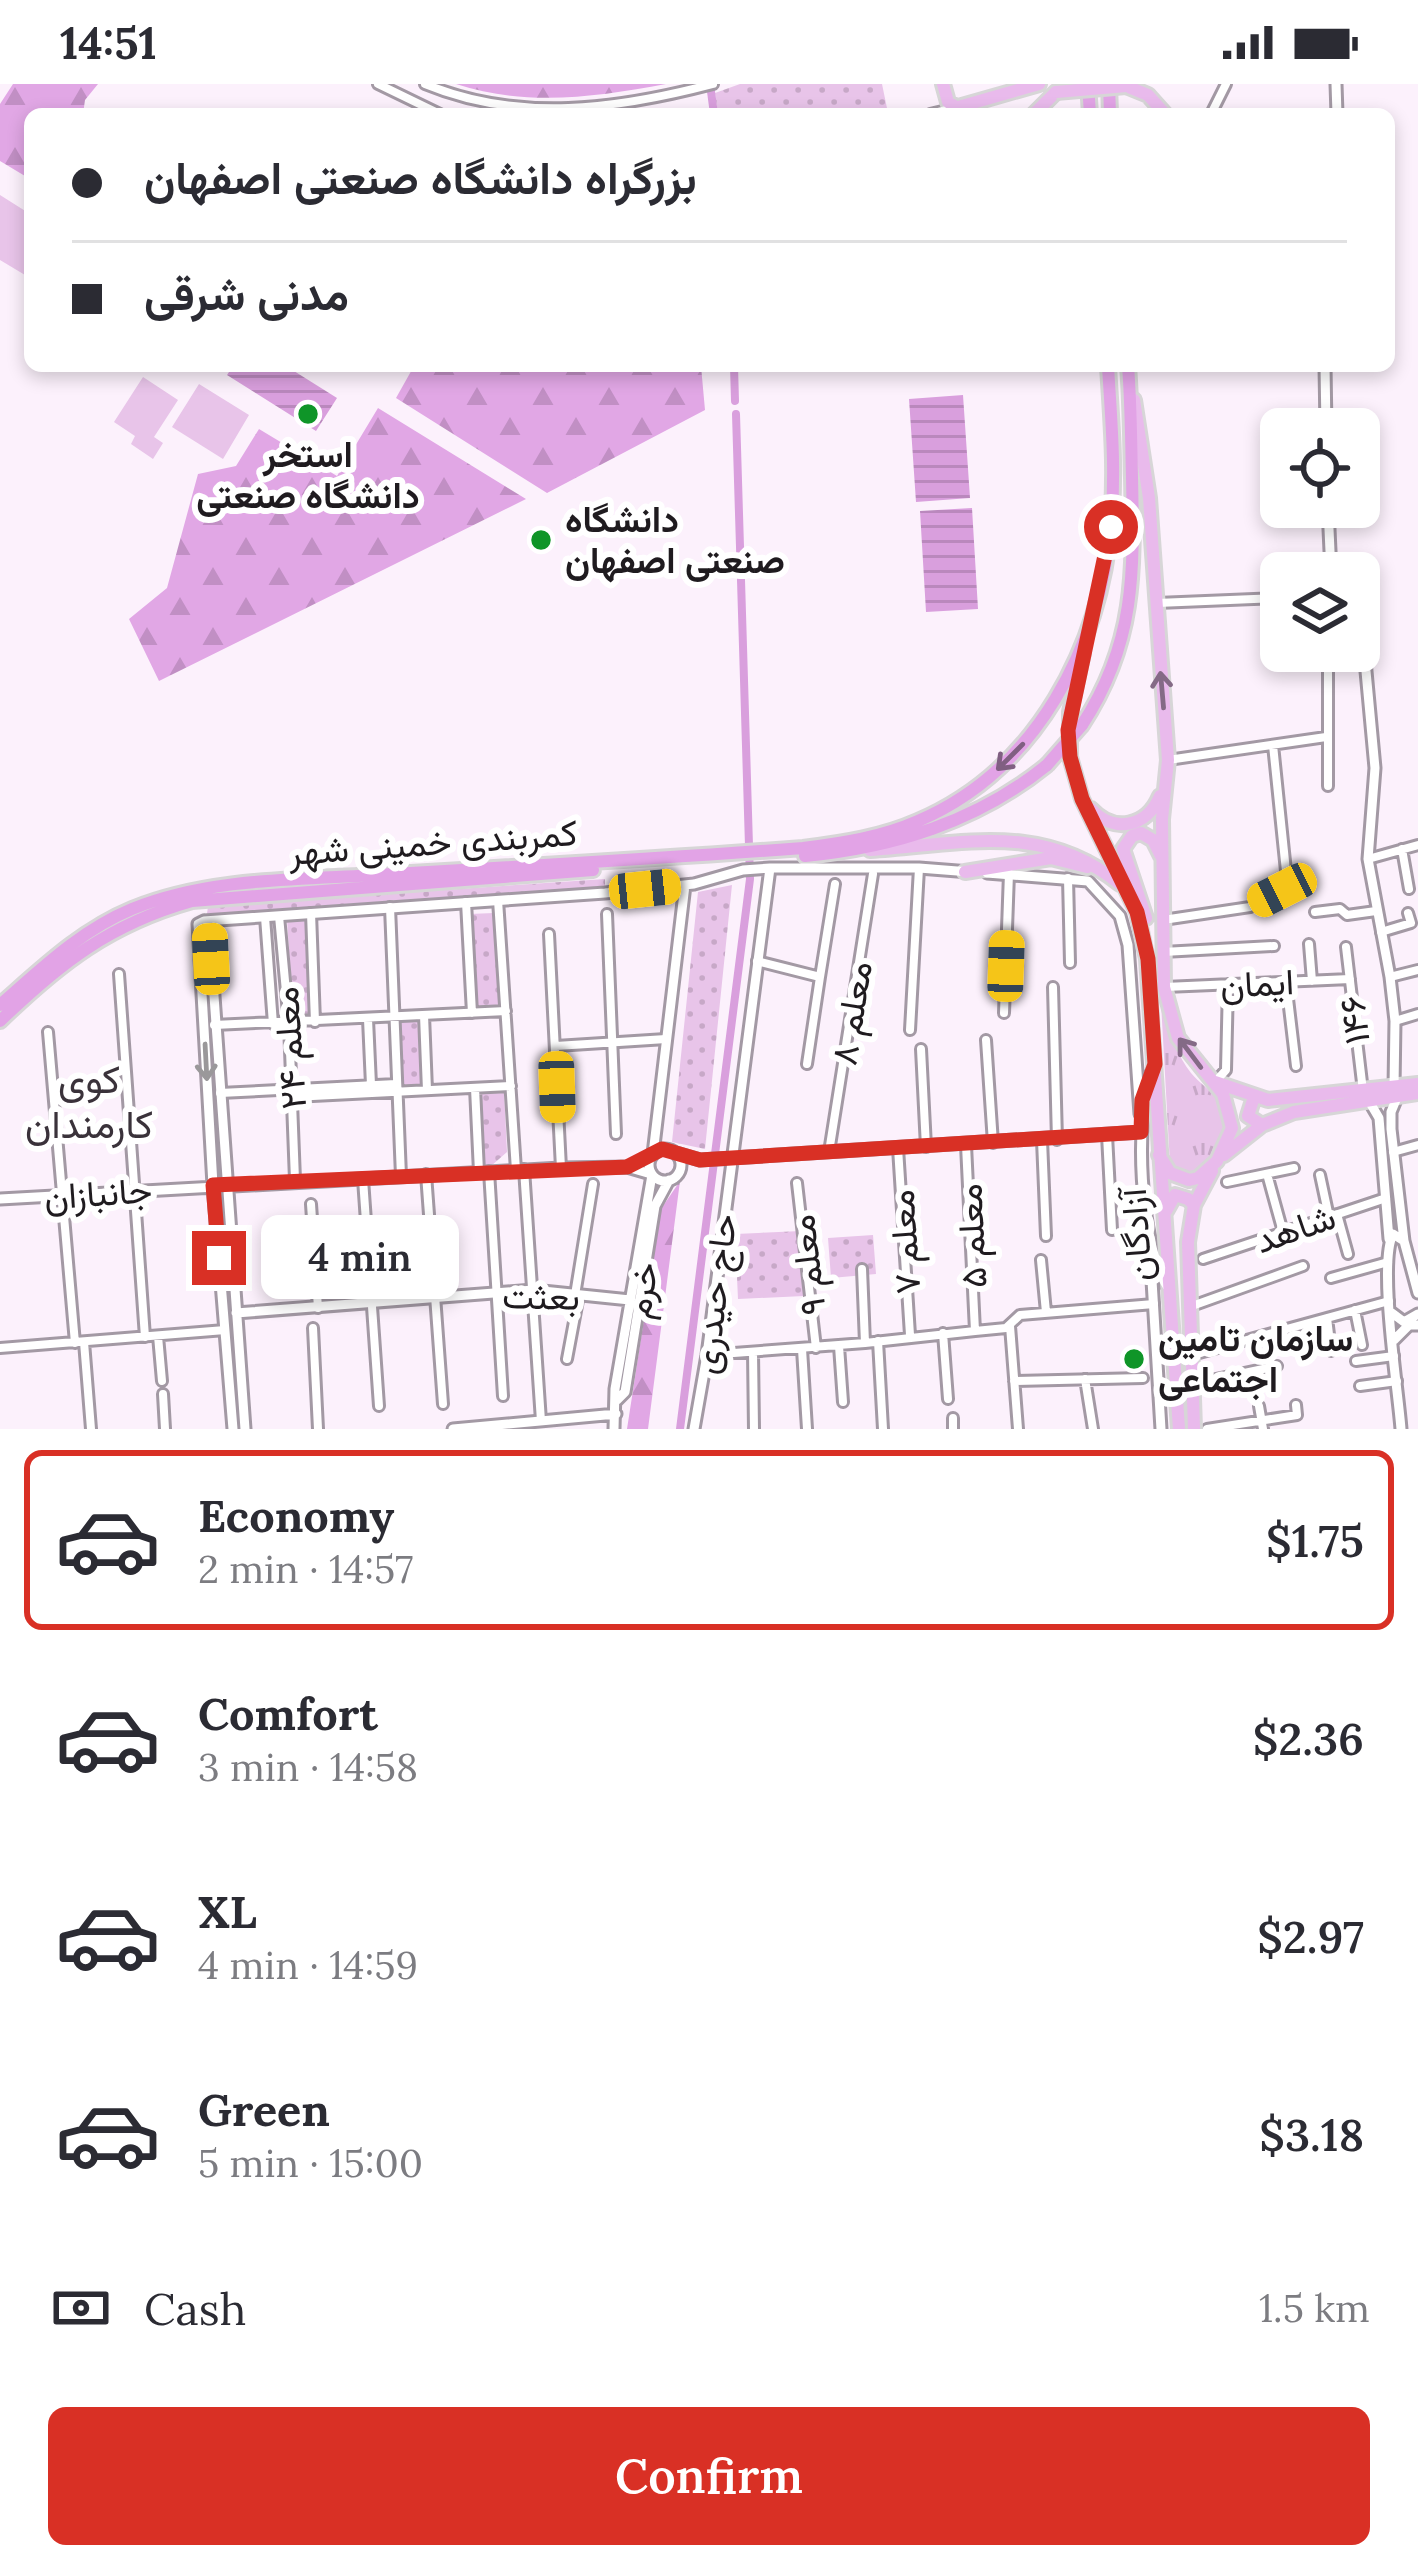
<!DOCTYPE html>
<meta charset="utf-8">
<style>
:root{--surface:#fff;--page:#f2f2f3;--text:#2b2b33;--muted:#7c7c81;--line:#e1e1e2;--accent:#d93025}
body{margin:0;font-family:Lora,Vazirmatn,serif;background:var(--page);color:var(--text);height:100vh;display:flex;flex-direction:column;font-size:45px;white-space:nowrap}
*{box-sizing:border-box;margin:0}
p{font-size:39px;color:var(--muted)}
.icon{flex:none;width:66px;height:66px;fill:none;stroke:currentColor;stroke-width:2;stroke-linecap:round;stroke-linejoin:round}
.map{position:relative;height:1345px;overflow:hidden}
.sheet{display:flex;flex-direction:column;background:var(--surface);flex:1}
.sheet>*{flex:none}
.hud{position:absolute;left:24px;top:24px;width:1371px;height:264px;border-radius:18px;box-shadow:0 6px 18px #0003;display:grid;align-content:center;height:264px;padding:0 48px;background:var(--surface)}
.buttons{position:absolute;left:1260px;top:324px;display:grid;gap:24px}
.buttons a{display:grid;place-items:center;width:120px;height:120px;border-radius:18px;background:var(--surface);box-shadow:0 6px 18px #0003;font-size:60px}
.end{position:absolute;width:54px;height:54px;margin:-27px;border:15px solid #d93025;background:#fff;box-shadow:0 0 0 6px #fff}
.from{border-radius:50%}
.bubble{position:absolute;height:84px;border-radius:18px;background:var(--surface);box-shadow:0 6px 18px #0003;font-size:39px;font-weight:600;line-height:84px;text-align:center}
.car{position:absolute;width:36px;height:72px;margin:-36px -18px;border-radius:15px;box-shadow:0 0 9px 3px #0007;background:linear-gradient(#f5c518 24%,#345 0 40%,#f5c518 0 76%,#345 0 86%,#f5c518 0)}
.hud b{display:flex;align-items:center;gap:42px;height:114px;font-size:45px}
.hud b+b{border-top:3px solid var(--line)}
.hud i{width:30px;height:30px;background:var(--text)}
ul{padding:21px 0 0;list-style:none}
li{display:flex;align-items:center;gap:36px;height:180px;margin:0 24px 18px;padding:0 24px;border:6px solid transparent;border-radius:18px}
li div{flex:1}
li b{display:block;font-size:45px}
li em{font-style:normal;font-weight:600}
li.on{border-color:var(--accent)}
li>.icon{width:108px;height:108px;stroke-width:1.5}
.pay{display:flex;align-items:center;gap:30px;height:132px;padding:0 48px;font-size:45px}
.pay p{margin-inline-start:auto}
.button{display:flex;gap:24px;margin-top:auto;padding:24px 48px}
.button a{flex:1;height:138px;border-radius:18px;background:var(--accent);color:#fff;font-size:48px;font-weight:600;line-height:138px;text-align:center}
.status{display:flex;justify-content:space-between;align-items:center;height:84px;padding:0 60px;background:var(--surface);direction:ltr}
.status svg{height:33px;fill:currentColor}
.map>svg:first-child{display:block}
.grass{fill:url(#grass-tufts)}
.forest{fill:url(#forest-firs)}
.park{fill:url(#park-dots)}
.garden{fill:#e8c4e9}
.water{fill:url(#water-rules)}
.lines{fill:none;stroke-linecap:round;stroke-linejoin:round}
.canal{stroke:#d99fdd;stroke-width:8}
.minor-casing{stroke:#a399a4;stroke-width:14}
.tertiary-casing{stroke:#a399a4;stroke-width:15}
.primary-casing{stroke:#d7d6d7;stroke-width:18}
.trunk-casing{stroke:#d7d6d7;stroke-width:18}
.minor{stroke:#fff;stroke-width:8}
.tertiary{stroke:#fff;stroke-width:9}
.primary{stroke:#e9baec;stroke-width:12}
.trunk{stroke:#e2a3e6;stroke-width:12}
.primary-bridge-casing{stroke:#d7d6d7;stroke-width:18;stroke-linecap:butt}
.trunk-bridge-casing{stroke:#d7d6d7;stroke-width:18;stroke-linecap:butt}
.primary-bridge{stroke:#e9baec;stroke-width:12}
.trunk-bridge{stroke:#e2a3e6;stroke-width:12}
.oneway{stroke:#846a86}
.oneway2{stroke:#805f82}
.oneway3{stroke:#9a989a}
.route{stroke:#d93025;stroke-width:15}
.poi-dot{fill:#0f9528;stroke:#fff;stroke-width:4.5}
.labels{text-anchor:middle;dominant-baseline:central;stroke-width:12;stroke-linejoin:round;paint-order:stroke}
.poi-label{font-size:36px;font-weight:bold;fill:#1f1b1f;stroke:#fff;text-anchor:start}
.street-label{font-size:36px;fill:#1f1b1f;stroke:#fff}
.neighbourhood-label{font-size:39px;fill:#3a323a;stroke:#fff}
</style>
<div class="status"><b>14:51</b><svg viewBox="0 0 49 12"><path d="M0 12V9h3v3zM5 12V6h3v6zM10 12V3h3v9zM15 12V0h3v12zM26 1h20v11H26zM47 4h2v5h-2z"/></svg></div>
<div class="map">
<svg width="1418" height="1345" viewBox="0 0 1418 1345">
<defs>
<pattern id="grass-tufts" width="24" height="20" patternUnits="userSpaceOnUse" patternTransform="scale(3)"><rect width="24" height="20" fill="#e8c4e9"/><path d="M3 7l-1-3M5 7V3M7 7l1-3M15 17l-1-3M17 17v-4M19 17l1-3" fill="none" stroke="#c7a8c7"/></pattern>
<pattern id="forest-firs" width="22" height="20" patternUnits="userSpaceOnUse" patternTransform="scale(3)"><rect width="22" height="20" fill="#e1a7e5"/><path d="M5 1l3.5 6h-7zM16 11l3.5 6h-7z" fill="#c18fc4"/></pattern>
<pattern id="park-dots" width="8" height="8" patternUnits="userSpaceOnUse" patternTransform="scale(3)"><rect width="8" height="8" fill="#e8c4e9"/><path d="M2 2h.1M6 6h.1" fill="none" stroke="#c7a8c7" stroke-width="1.8" stroke-linecap="round"/></pattern>
<pattern id="water-rules" width="6" height="5" patternUnits="userSpaceOnUse" patternTransform="scale(3)"><rect width="6" height="5" fill="#d99fdd"/><path d="M0 2.5h6" fill="none" stroke="#ba88bd"/></pattern>
</defs>
<rect width="100%" height="100%" fill="#fcf1fc"/>
<path class="grass" d="M1161 919C1166 944 1176 969 1191 989 1199 999 1211 1006 1218 1016 1237 1043 1216 1074 1193 1089H1183L1170 1080Z"/>
<path class="forest" d="M13 0H98L85 16 83 30H30V95L0 77V20Z
M456 0H666C596 13 526 23 456 0Z
M414 282H701L705 326 547 409 396 314Z
M378 324 526 415 159 597 129 535 167 504 198 390 236 382 259 345 337 392Z
M680 1097 648 1345H627L661 1125Z"/>
<path class="park" d="M740 0H882L888 29 718 30 715 9Z
M605 795V809L404 816 207 830 208 822Z
M732 801 705 1065 672 1058 698 808Z
M494 829 499 922 474 923 469 830Z
M307 833 313 933 293 934 287 835Z
M420 936 423 1003 401 1004 399 937Z
M504 1006 507 1068 491 1082H484L481 1008Z
M801 1147 804 1212 738 1215 735 1150Z
M873 1151 876 1190 831 1194 828 1154Z"/>
<path class="garden" d="M0 111 30 130V184L25 191 0 176Z
M143 293 178 316 154 353 163 359 153 375 131 360 135 352 114 338Z
M199 300 249 331 223 375 172 343Z"/>
<path class="water" d="M233 282H286L337 314 316 347 227 291Z
M963 311 970 414 916 418 909 315Z
M972 424 978 525 926 528 920 427Z"/>
<g class="lines">
<path class="canal" d="M710 0 714 30
M734 282 735 317
M680 1345 750 795 736 330"/>
<defs>
<path id="minor" d="M378 0 440 30
M425 0C519 39 618 25 713 0
M930 30 955 24
M1211 30 1226 0
M1157 519 1281 514
M1285 581 1328 576
M1168 676 1326 653
M1328 702V567
M1402 765 1409 805
M1368 775 1418 761
M1068 794 1070 879
M498 816 516 1086
M466 818 472 929
M390 823 401 1092
M1315 828 1340 825 1347 831 1376 827
M311 829 315 938
M607 830 616 1050
M279 832 289 940 295 1096
M265 833 273 940
M1163 836 1250 823 1282 806 1286 787 1273 661
M1381 848 1411 839 1408 829
M549 850 561 1084
M1309 860 1312 897
M1346 863 1363 1007
M1163 868 1274 862
M757 877 820 893 807 980
M119 890 145 1253
M820 893 835 800
M1390 893 1418 886
M1286 898 1296 982
M1053 903 1057 1056
M1165 903 1350 895
M1004 929 1009 789
M424 931 427 1006
M368 935 371 1001
M1395 937 1418 930
M214 941 506 927
M910 946 919 784
M48 948 75 1259
M986 956 993 1059
M556 962 666 955
M921 965 926 1063
M1216 997 1226 986 1228 900
M475 1004 479 1088
M220 1009 396 1000
M293 1013 511 1002
M1107 1051 1112 1146
M1042 1056 1046 1152
M966 1061 975 1247 1006 1244 1020 1231 1154 1220
M898 1064 910 1251
M829 1068 873 790
M1393 1068 1418 1061
M524 1085 541 1337
M489 1087 503 1312
M426 1090 443 1320
M1267 1090 1283 1148
M1320 1091 1329 1133
M363 1095 379 1322
M1227 1098 1294 1084
M797 1099 816 1264
M311 1120 318 1224
M1337 1130 1348 1170
M1203 1175 1386 1114
M1041 1176 1046 1228
M862 1185 865 1259 975 1247
M1331 1194 1388 1178
M575 1211 593 1100
M1192 1222 1303 1182
M1355 1226 1362 1261
M1327 1234 1331 1267
M1010 1242 1018 1345
M313 1244 318 1345
M943 1249 948 1315
M158 1252 162 1297
M878 1257 883 1345
M84 1258 91 1345
M839 1262 843 1318
M0 1264 225 1246
M802 1265 807 1345
M753 1268 754 1345
M707 1271 865 1259
M1192 1271 1389 1217
M567 1275 579 1211
M1356 1277 1394 1272
M1085 1295 1093 1345
M1014 1297 1143 1294
M1192 1300 1277 1282
M1360 1302 1397 1297
M163 1310 165 1345
M1259 1322 1263 1345
M953 1334V1345
M1207 1345 1297 1331 1296 1321"/>
<path id="tertiary" d="M1336 0 1337 30
M1325 282 1326 345
M1328 423 1331 489
M1359 512 1375 684 1368 775 1390 893 1395 937 1394 1003
M987 789 1088 797 1120 832 1128 861 1140 1030
M204 837 605 809 694 800 743 786 770 784H919L970 788
M1153 985C1133 1031 1140 1161 1167 1202
M1398 1011 1391 1028V1045L1404 1157
M1369 1017 1379 1034 1389 1155
M649 1081a16 16 0 1 1 32 0a16 16 0 1 1-32 0Z
M676 1069 700 1076 1141 1048
M653 1070 685 801
M0 1115 561 1084 627 1083 651 1090
M1151 1180 1161 1345
M236 1229 533 1206 630 1216
M1392 1229 1404 1238 1418 1230
M1394 1256 1409 1241H1418
M617 1316 625 1308 655 1122 669 1096
M233 1345 213 1101 198 840 204 837 209 842 245 1345
M453 1345 616 1330
M614 1345 615 1305 652 1091
M694 1345 707 1271 770 784
M1401 1345C1398 1305 1378 1180 1393 1150L1404 1157 1418 1209"/>
<path id="primary" d="M943 0 948 18 967 30
M1126 2 1148 11 1165 30
M955 24 1039 0
M1034 30 1056 8
M1134 316 1149 414 1168 676 1162 735 1164 903 1178 954 1223 1010 1232 1044 1217 1077 1198 1094 1189 1096 1170 1089 1159 1071
M1083 569 1070 628V673L1082 715 1137 828 1147 875 1179 1345
M1091 725C1114 750 1147 743 1160 712
M870 766C963 760 1042 737 1120 800
M965 788 1051 774 1087 783
M1146 834 1123 765 1132 752 1141 749 1153 756 1161 772
M1215 998 1268 1016 1418 1000
M1254 1013 1248 1032 1262 1041
M1224 1071 1262 1041 1294 1028 1418 1009
M1166 1127 1175 1111 1188 1115 1194 1121
M1194 1345 1188 1158 1194 1121 1212 1087"/>
<path id="trunk" d="M1088 0 1090 30
M1109 0 1110 30
M1082 641C1136 559 1134 487 1132 393 1131 356 1131 319 1128 282
M805 772C894 763 977 738 1047 681
M0 921C41 885 81 846 132 825 213 792 307 796 393 790 530 782 667 774 803 764 843 759 882 753 918 737 1037 686 1101 562 1111 437 1116 385 1111 334 1108 282
M0 937C60 879 110 840 192 817L593 786"/>
</defs>
<use href="#minor" class="minor-casing"/>
<use href="#tertiary" class="tertiary-casing"/>
<use href="#primary" class="primary-casing"/>
<use href="#trunk" class="trunk-casing"/>
<use href="#minor" class="minor"/>
<use href="#tertiary" class="tertiary"/>
<use href="#primary" class="primary"/>
<use href="#trunk" class="trunk"/>
<defs>
<path id="primary-bridge" d="M1056 8 1126 2"/>
<path id="trunk-bridge" d="M1047 681 1082 641"/>
</defs>
<use href="#primary-bridge" class="primary-bridge-casing"/>
<use href="#trunk-bridge" class="trunk-bridge-casing"/>
<use href="#primary-bridge" class="primary-bridge"/>
<use href="#trunk-bridge" class="trunk-bridge"/>
</g>
<defs><path id="oneway-shaft" d="M-6 0H5M1.5-3L5.5 0L1.5 3" fill="none" stroke-width="1.6" stroke-linecap="round" stroke-linejoin="round" transform="scale(3)"/></defs>
<g class="oneway">
<use href="#oneway-shaft" transform="translate(1162 606) rotate(-95)"/>
<use href="#oneway-shaft" transform="translate(1190 969) rotate(-127)"/>
</g>
<use class="oneway2" href="#oneway-shaft" transform="translate(1010 673) rotate(135)"/>
<use class="oneway3" href="#oneway-shaft" transform="translate(206 978) rotate(87)"/>
<g class="lines">
<path class="route" d="M219 1174 213 1101 627 1083 662 1065 700 1076 1141 1048 1142 1016 1155 980 1148 875 1137 828 1082 715 1070 673 1068 646 1111 443"/>
</g>
<g class="poi-dot">
<circle cx="308" cy="330" r="12"/>
<circle cx="541" cy="456" r="12"/>
<circle cx="1134" cy="1275" r="12"/>
</g>
<g class="labels">
<g class="poi-label">
<text x="308" y="370" text-anchor="middle">استخر<tspan x="308" dy="41">دانشگاه صنعتی</tspan></text>
<text x="565" y="435">دانشگاه<tspan x="565" dy="41">صنعتی اصفهان</tspan></text>
<text x="1158" y="1254">سازمان تامین<tspan x="1158" dy="41">اجتماعی</tspan></text>
</g>
<g class="street-label">
<text transform="translate(433 758) rotate(-4)">کمربندی خمینی شهر</text>
<text transform="translate(1257 899) rotate(-3)">ایمان</text>
<text transform="translate(851 929) rotate(-81)">معلم ۸</text>
<text transform="translate(1354 936) rotate(-97)">۱۴۶</text>
<text transform="translate(289 964) rotate(-94)">معلم ۲۴</text>
<text transform="translate(98 1109) rotate(-4)">جانبازان</text>
<text transform="translate(1295 1144) rotate(-19)">شاهد</text>
<text transform="translate(1136 1151) rotate(-94)">آزادگان</text>
<text transform="translate(971 1152) rotate(-93)">معلم ۵</text>
<text transform="translate(904 1158) rotate(-94)">معلم ۷</text>
<text transform="translate(807 1181) rotate(-97)">معلم ۹</text>
<text transform="translate(641 1206) rotate(-81)">خرم</text>
<text transform="translate(714 1210) rotate(-83)">حاج حیدری</text>
<text transform="translate(541 1212) rotate(1)">بعثت</text>
</g>
<g class="neighbourhood-label">
<text x="89" y="995">کوی<tspan x="89" dy="45">کارمندان</tspan></text>
</g>
</g>
</svg>
<div class="buttons">
<a><svg class="icon" aria-label="locate" viewBox="0 0 24 24"><circle cx="12" cy="12" r="6"/><path d="M12 2v4M12 18v4M2 12h4M18 12h4"/></svg></a>
<a><svg class="icon" aria-label="layers" viewBox="0 0 24 24"><path d="M12 4l9 5-9 5-9-5zM3 14l9 5 9-5"/></svg></a>
</div>
<i class="end from" style="left:1111px;top:443px"></i>
<i class="end" style="left:219px;top:1174px"></i>
<div class="bubble" style="left:261px;top:1131px;width:198px">4 min</div>
<i class="car" style="left:645px;top:805px;rotate:84deg"></i>
<i class="car" style="left:1282px;top:806px;rotate:243deg"></i>
<i class="car" style="left:211px;top:875px;rotate:357deg"></i>
<i class="car" style="left:1006px;top:882px;rotate:2deg"></i>
<i class="car" style="left:557px;top:1003px;rotate:178deg"></i>
<div class="hud">
<b><i class="from"></i>بزرگراه دانشگاه صنعتی اصفهان</b>
<b><i></i>مدنی شرقی</b>
</div>
</div>
<section class="sheet">
<ul>
<li class="on"><svg class="icon" aria-label="car" viewBox="0 0 24 24"><path d="M5 17H2v-5l4-1 3-4h7l3 4 3 1v5h-3M9 17h6M6 11h13"/><circle cx="7" cy="17" r="2"/><circle cx="17" cy="17" r="2"/></svg><div><b>Economy</b><p>2 min · 14:57</p></div><em>$1.75</em></li>
<li><svg class="icon" aria-label="car" viewBox="0 0 24 24"><path d="M5 17H2v-5l4-1 3-4h7l3 4 3 1v5h-3M9 17h6M6 11h13"/><circle cx="7" cy="17" r="2"/><circle cx="17" cy="17" r="2"/></svg><div><b>Comfort</b><p>3 min · 14:58</p></div><em>$2.36</em></li>
<li><svg class="icon" aria-label="car" viewBox="0 0 24 24"><path d="M5 17H2v-5l4-1 3-4h7l3 4 3 1v5h-3M9 17h6M6 11h13"/><circle cx="7" cy="17" r="2"/><circle cx="17" cy="17" r="2"/></svg><div><b>XL</b><p>4 min · 14:59</p></div><em>$2.97</em></li>
<li><svg class="icon" aria-label="car" viewBox="0 0 24 24"><path d="M5 17H2v-5l4-1 3-4h7l3 4 3 1v5h-3M9 17h6M6 11h13"/><circle cx="7" cy="17" r="2"/><circle cx="17" cy="17" r="2"/></svg><div><b>Green</b><p>5 min · 15:00</p></div><em>$3.18</em></li>
</ul>
<div class="pay"><svg class="icon" aria-label="cash" viewBox="0 0 24 24"><path d="M3 7h18v10H3z"/><circle cx="12" cy="12" r="2"/></svg>Cash<p>1.5 km</p></div>
<div class="button"><a>Confirm</a></div>
</section>
